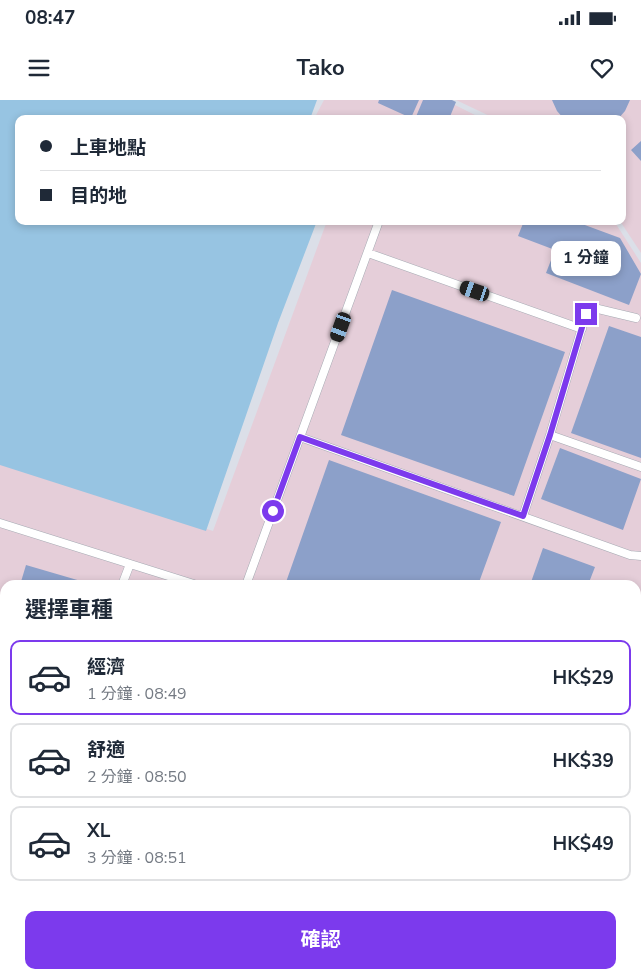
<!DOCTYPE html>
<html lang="zh-TW">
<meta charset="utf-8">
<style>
:root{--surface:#fff;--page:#f2f2f3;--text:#1f2937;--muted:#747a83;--line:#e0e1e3;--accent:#7c3aed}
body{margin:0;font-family:"Nunito Sans","Noto Sans TC",sans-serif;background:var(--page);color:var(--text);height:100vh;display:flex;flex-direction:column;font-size:19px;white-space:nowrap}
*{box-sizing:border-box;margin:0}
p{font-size:16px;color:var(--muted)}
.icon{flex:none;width:28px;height:28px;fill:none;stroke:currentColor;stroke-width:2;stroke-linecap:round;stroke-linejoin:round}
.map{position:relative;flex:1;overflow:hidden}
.details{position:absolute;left:0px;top:480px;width:641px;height:399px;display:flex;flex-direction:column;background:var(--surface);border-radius:15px 15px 0 0;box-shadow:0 2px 8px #0003}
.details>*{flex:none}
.banner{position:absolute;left:15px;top:15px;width:611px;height:110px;border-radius:10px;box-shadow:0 2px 8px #0003;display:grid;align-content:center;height:110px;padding:0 25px;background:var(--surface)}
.end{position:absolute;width:22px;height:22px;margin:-11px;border:6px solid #7c3aed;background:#fff;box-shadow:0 0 0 2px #fff}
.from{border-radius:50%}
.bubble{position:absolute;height:35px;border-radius:10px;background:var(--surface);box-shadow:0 2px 8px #0003;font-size:16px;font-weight:700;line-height:35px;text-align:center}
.car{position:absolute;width:15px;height:30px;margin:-15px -8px;border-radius:6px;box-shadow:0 0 4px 1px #0007;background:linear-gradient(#222 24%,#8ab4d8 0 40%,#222 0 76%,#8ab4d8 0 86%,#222 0)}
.banner b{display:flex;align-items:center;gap:18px;height:48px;font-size:19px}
.banner b+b{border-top:1px solid var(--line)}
.banner i{width:12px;height:12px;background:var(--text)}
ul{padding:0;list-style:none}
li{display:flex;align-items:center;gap:15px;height:75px;margin:0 10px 8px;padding:0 15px;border:2px solid var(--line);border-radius:10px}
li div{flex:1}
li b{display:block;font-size:19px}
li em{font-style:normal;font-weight:700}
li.current{border-color:var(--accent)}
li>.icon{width:45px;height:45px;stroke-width:1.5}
h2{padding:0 25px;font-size:22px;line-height:60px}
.cta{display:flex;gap:10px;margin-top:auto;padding:10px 25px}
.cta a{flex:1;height:58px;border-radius:10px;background:var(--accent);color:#fff;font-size:20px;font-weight:700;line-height:58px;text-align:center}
.status{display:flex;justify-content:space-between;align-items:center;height:35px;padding:0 25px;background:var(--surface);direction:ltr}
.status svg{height:14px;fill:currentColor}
header{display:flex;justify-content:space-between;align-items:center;height:65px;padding:0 25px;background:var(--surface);font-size:22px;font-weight:700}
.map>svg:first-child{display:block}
.industrial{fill:#e5ced9}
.green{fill:#b3cda5}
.water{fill:#97c4e2}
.building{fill:#8ca0c9}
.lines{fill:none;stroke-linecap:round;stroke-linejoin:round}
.service-casing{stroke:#a6aab3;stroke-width:9}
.minor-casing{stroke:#a6aab3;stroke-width:18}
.secondary-casing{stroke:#a6aab3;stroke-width:24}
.path{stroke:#92959c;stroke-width:2.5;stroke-dasharray:4 4;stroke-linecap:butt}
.service{stroke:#fff;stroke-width:8}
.minor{stroke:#fff;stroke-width:16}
.secondary{stroke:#fff;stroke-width:22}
.route{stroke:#7c3aed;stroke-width:6}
</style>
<div class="status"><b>08:47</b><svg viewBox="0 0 49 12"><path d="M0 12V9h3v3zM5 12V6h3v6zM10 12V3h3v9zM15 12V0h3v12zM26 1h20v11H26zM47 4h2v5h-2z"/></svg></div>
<header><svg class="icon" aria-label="menu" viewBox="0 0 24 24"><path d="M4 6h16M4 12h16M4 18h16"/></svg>Tako<svg class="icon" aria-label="heart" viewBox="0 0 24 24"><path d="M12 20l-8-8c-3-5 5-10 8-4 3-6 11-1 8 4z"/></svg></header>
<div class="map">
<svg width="641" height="878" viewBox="0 0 641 878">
<rect width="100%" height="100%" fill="#dbdfe8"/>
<path class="industrial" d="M324 0H445L483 19H314Z
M456 0H641V153L620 121H622V19H496Z
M327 121H614L641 163V578H636V485H5V692L0 688V360L213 431Z
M641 624V837H636V625Z"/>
<path class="green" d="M0 620 5 624V705L0 703Z
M5 796V874H267L280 878H0V803Z
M636 820 641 821V878H474L458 874H636Z"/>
<path class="water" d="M0 0H317L310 19H19V121H317L278 223 206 431 0 365Z"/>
<path class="building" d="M379 0H419L411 18 378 3Z
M423 0H452L456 2 449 19H415Z
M552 0H630L625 11 618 19H564L557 11Z
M641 41V61L631 50Z
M524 121H574L620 138 641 174 629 205 546 173 555 150 518 136Z
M392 190 565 252 514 396 341 335Z
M609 226 641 237V358L571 333Z
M560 348 641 379 623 430 541 399Z
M329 360 501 422 478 485H285Z
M543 448 595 467 588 485H530Z
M26 465 91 484V485H20Z
M5 560V594L0 592V575Z"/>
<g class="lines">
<defs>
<path id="service" d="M368 153 582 229
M550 335 641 367
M300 337 630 455 641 456
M523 416 550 335 586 214 594 208 636 218
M0 423 197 485
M122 485 130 464
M246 485 379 121"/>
<path id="minor" d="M636 594 641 593
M430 878 431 874"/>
<path id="secondary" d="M0 722 5 726
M286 874 301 878
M357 874 374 878"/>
</defs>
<use href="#service" class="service-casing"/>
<use href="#minor" class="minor-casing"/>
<use href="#secondary" class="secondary-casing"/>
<path class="path" d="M451 874 455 878"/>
<use href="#service" class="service"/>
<use href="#minor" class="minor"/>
<use href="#secondary" class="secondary"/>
</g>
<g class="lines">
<path class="route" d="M273 411 300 337 523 416 550 335 586 214"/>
</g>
</svg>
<i class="end from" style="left:273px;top:411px"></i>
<i class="end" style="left:586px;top:214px"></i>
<div class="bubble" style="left:551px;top:141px;width:70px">1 分鐘</div>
<i class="car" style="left:475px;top:191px;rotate:289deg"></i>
<i class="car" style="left:341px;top:227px;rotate:200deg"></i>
<div class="banner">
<b><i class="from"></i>上車地點</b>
<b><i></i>目的地</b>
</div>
<section class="details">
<h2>選擇車種</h2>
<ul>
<li class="current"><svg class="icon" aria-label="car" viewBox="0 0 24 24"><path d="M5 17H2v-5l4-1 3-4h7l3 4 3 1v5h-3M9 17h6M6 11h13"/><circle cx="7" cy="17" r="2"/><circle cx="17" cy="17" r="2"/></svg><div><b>經濟</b><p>1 分鐘 · 08:49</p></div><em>HK$29</em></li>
<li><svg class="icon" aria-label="car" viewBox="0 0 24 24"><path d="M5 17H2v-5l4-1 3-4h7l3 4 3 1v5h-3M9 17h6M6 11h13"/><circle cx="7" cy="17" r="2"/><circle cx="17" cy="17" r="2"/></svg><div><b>舒適</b><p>2 分鐘 · 08:50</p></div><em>HK$39</em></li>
<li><svg class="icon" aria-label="car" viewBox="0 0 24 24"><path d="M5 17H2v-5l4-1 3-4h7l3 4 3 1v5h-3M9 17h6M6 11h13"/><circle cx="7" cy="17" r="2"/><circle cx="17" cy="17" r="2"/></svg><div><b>XL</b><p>3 分鐘 · 08:51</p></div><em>HK$49</em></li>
</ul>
<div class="cta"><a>確認</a></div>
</section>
</div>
